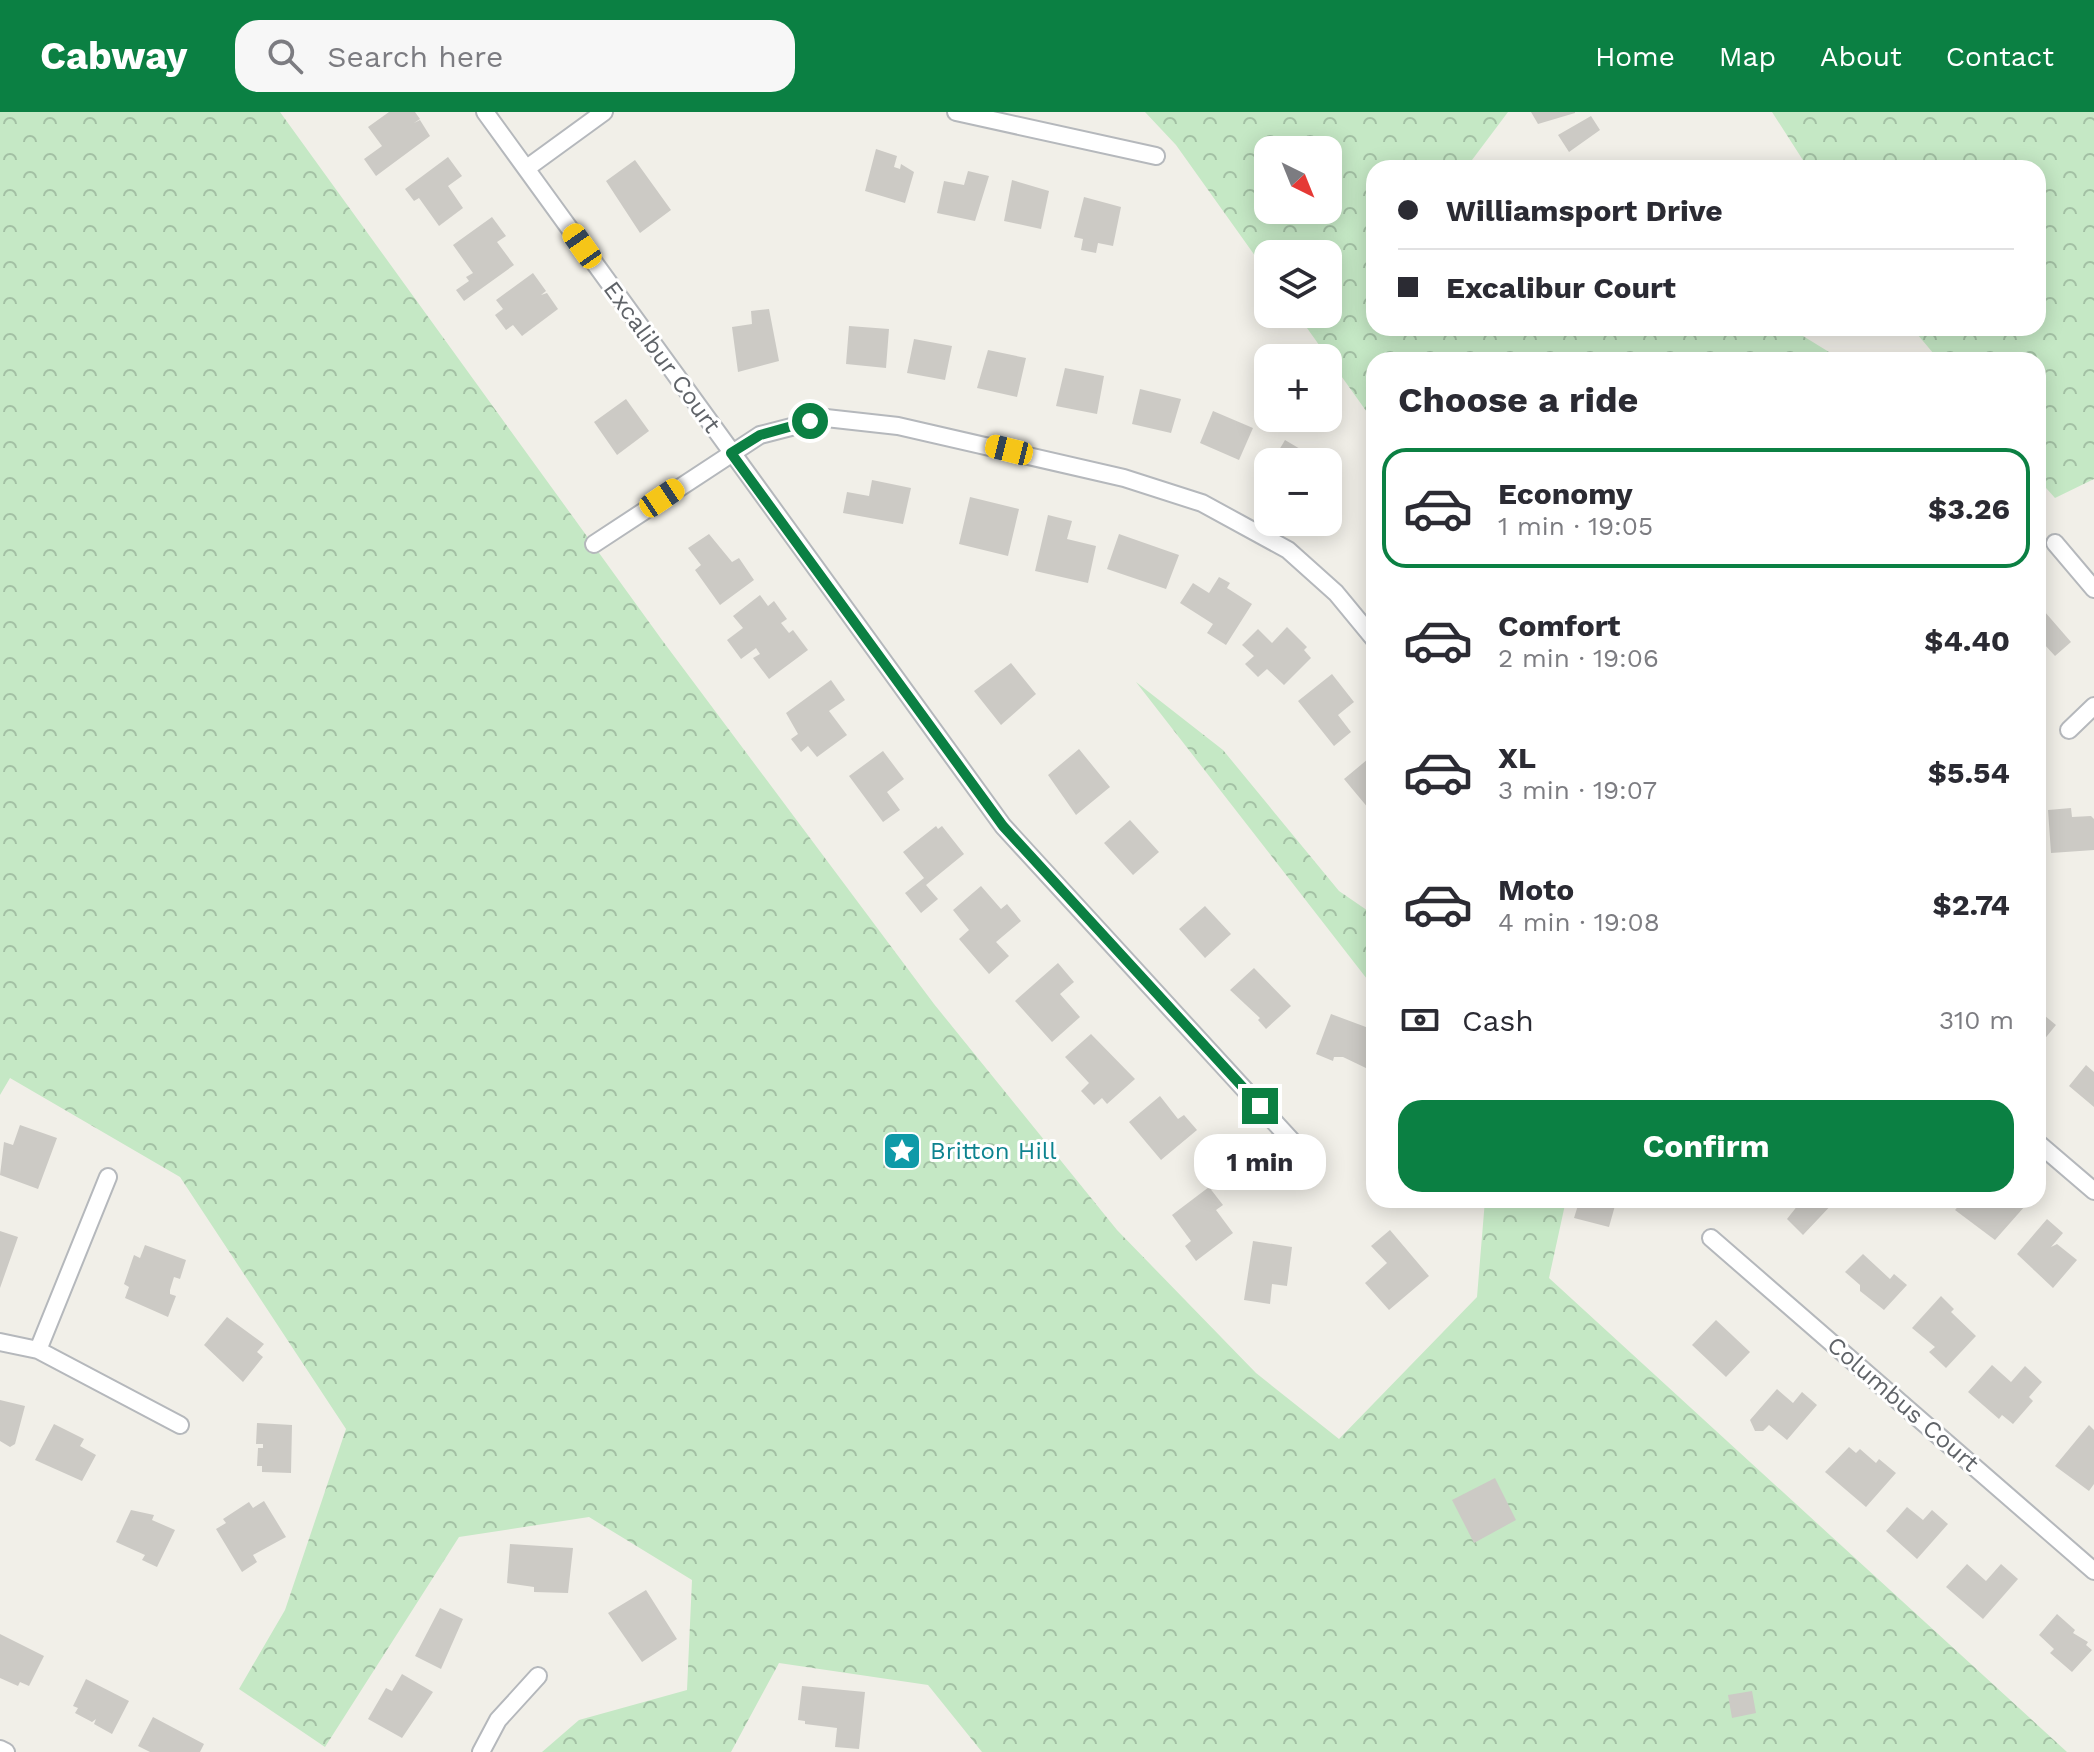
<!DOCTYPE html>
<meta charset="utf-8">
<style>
:root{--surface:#fff;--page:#f7f7f7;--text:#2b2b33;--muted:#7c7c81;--line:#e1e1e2;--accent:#0b8043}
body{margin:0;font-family:"Work Sans",sans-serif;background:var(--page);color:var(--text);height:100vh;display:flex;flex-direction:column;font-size:30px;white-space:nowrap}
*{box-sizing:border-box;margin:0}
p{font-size:26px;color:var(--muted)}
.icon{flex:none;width:44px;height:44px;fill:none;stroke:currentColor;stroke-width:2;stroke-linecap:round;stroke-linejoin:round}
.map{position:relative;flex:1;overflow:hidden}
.side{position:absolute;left:1366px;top:240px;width:680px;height:856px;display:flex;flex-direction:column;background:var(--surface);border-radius:24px;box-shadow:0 4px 20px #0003}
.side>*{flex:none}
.top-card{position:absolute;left:1366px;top:48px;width:680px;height:176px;border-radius:24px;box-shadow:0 4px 20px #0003;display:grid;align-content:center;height:176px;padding:0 32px;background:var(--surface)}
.needle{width:52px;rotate:137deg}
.buttons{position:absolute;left:1254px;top:24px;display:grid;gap:16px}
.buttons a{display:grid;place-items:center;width:88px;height:88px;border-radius:16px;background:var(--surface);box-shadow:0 4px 20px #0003;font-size:40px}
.end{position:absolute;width:36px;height:36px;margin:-18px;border:10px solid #0b8043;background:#fff;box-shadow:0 0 0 4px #fff}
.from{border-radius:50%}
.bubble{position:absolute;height:56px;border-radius:24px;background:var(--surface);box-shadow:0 4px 20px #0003;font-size:26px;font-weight:700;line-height:56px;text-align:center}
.car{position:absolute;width:24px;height:48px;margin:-24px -12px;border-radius:10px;box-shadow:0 0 6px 2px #0007;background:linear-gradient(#f5c518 24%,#345 0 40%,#f5c518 0 76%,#345 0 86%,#f5c518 0)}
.top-card b{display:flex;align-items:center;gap:28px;height:76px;font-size:30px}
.top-card b+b{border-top:2px solid var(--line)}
.top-card i{width:20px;height:20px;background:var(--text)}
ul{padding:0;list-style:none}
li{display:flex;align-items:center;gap:24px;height:120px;margin:0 16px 12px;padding:0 16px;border:4px solid transparent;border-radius:24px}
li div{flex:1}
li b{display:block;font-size:30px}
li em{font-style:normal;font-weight:700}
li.on{border-color:var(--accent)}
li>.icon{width:72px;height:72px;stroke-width:1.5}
h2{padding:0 32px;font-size:36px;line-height:96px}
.pay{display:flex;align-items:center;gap:20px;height:88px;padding:0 32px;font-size:30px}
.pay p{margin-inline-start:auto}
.cta{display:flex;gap:16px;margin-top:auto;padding:16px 32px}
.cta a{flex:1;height:92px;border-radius:24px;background:var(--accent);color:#fff;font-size:32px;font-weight:700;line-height:92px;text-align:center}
header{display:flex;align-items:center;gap:48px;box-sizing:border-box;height:112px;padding:0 40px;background:var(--accent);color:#fff}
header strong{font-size:38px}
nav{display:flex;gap:44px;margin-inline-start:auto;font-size:28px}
.search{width:560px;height:72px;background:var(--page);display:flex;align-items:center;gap:20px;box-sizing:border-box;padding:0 28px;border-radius:24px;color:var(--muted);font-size:30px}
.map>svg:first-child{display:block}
.forest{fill:url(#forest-crowns);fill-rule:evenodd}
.building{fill:#cccac5}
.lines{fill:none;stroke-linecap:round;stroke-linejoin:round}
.street-casing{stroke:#b5b8bc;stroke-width:20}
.street{stroke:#fff;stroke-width:16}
.route{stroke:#0b8043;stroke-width:10}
.labels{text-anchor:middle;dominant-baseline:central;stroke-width:6;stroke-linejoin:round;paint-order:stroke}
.street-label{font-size:24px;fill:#5f6368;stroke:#fff}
.culture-label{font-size:24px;fill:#0d838f;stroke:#fff;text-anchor:start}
</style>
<header>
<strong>Cabway</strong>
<div class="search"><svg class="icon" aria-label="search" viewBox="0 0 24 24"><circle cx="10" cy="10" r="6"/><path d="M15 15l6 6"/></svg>Search here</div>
<nav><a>Home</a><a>Map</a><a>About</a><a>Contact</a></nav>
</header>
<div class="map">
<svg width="2094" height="1640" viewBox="0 0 2094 1640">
<defs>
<pattern id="forest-crowns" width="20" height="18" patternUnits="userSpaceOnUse" patternTransform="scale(2)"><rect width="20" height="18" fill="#c5e8c5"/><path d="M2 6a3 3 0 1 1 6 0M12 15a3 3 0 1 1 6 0" fill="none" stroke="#a3c0a4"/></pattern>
</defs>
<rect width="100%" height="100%" fill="#f1efe8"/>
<path class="forest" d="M0 0H280L662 528 934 892 1117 1118 1256 1261 1339 1327 1477 1185 1485 1088H1566L1549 1166 2067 1640H982L928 1573 779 1551 731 1640H542L579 1608 687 1578 692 1468 589 1405 459 1425 325 1635 239 1577 285 1498 346 1317 180 1065 10 966 0 983Z
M1145 0H1508L1466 56H1374V216H1790L1842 248H1374V310L1297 202H1328V142H1268V162L1176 33ZM1268 38H1328V98H1268Z
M1772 0H2094V367L2055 386 2038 367V248H1939L1912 216H2038V56H1808Z
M1136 570 1223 638 1339 779 1374 803V876Z"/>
<path class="building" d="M389 0H415L420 7 414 11 420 8 430 24 376 64 364 47 382 34 368 15Z
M1531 0H1575V1L1538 12Z
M1591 4 1600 18 1569 40 1558 23Z
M876 37 897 44 894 55 900 57 901 52 914 60 905 91 865 79Z
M448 45 462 64 448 74 463 96 439 114 419 86 414 89 405 77Z
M635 48 671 98 640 121 606 69Z
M968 59 989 64 975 109 937 101 944 69 964 73Z
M1012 68 1049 79 1041 117 1004 109Z
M1084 85 1121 95 1113 134 1098 131 1096 141 1081 138 1083 127 1074 125Z
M492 105 506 124 497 130 514 153 464 189 456 178 469 169 466 165 473 161 453 133Z
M533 161 546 179 541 183 547 181 558 197 522 224 513 213 506 218 495 203 503 197 496 188Z
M769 197 779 249 738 260 732 215 752 212 751 199Z
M849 214 889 217 886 256 846 252Z
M914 227 952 234 945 268 907 261Z
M988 238 1026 246 1017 285 977 276Z
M1065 256 1104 264 1097 302 1056 294Z
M1140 277 1181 287 1171 321 1132 312Z
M626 287 649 319 617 343 594 310Z
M1213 299 1253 316 1239 348 1200 331Z
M1285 328 1322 350H1272Z
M872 368 911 376 903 412 843 401 847 380 869 384Z
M970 385 1019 397 1008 444 959 432Z
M1048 403 1072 409 1067 427 1096 434 1088 471 1035 459Z
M709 422 732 450 739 446 754 468 720 493 695 458 701 453 688 436Z
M1119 422 1179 443 1166 477 1107 457Z
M1219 465 1230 471 1227 476 1252 492 1226 533 1207 521 1213 512 1180 491 1193 471 1209 481Z
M760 483 768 494 774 489 787 507 781 511 789 521 793 518 808 538 769 567 753 546 760 542 756 536 741 547 727 528 743 516 733 504Z
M2038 492 2071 530 2055 544 2044 532 2038 541Z
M1287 515 1307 535 1304 538 1311 546 1284 573 1267 557 1258 565 1245 552 1254 544 1242 533 1258 517 1272 531Z
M1011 551 1036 582 1001 613 974 579Z
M1332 562 1354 590 1338 603 1351 620 1334 634 1298 589Z
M831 568 845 588 829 599 847 623 817 645 808 634 801 640 791 627 798 622 786 601Z
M1079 637 1110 675 1076 703 1048 663Z
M883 639 904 667 887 680 900 698 883 710 849 664Z
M1374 642V703L1344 667Z
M2071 696 2072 705 2091 704 2094 707V738L2051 741 2048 698Z
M1130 708 1159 740 1133 763 1104 731Z
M936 714 938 717 942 714 964 742 926 773 938 787 921 801 905 781 924 766 903 740Z
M981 774 1001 797 1007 792 1021 809 996 830 1009 844 989 862 959 827 969 818 953 798Z
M1205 794 1231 822 1205 846 1179 817Z
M1058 851 1074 870 1060 882 1080 905 1052 930 1015 889Z
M1254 856 1291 894 1266 917 1258 908 1260 906 1230 878Z
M2038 884 2046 891 2039 899 2056 913 2038 935Z
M1331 902 1374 918V941L1368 957 1343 945H1334L1333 949 1316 942Z
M1091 922 1135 967 1107 992 1102 986 1094 993 1081 979 1089 971 1065 945Z
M2086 953 2094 960V995L2069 974Z
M1160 984 1178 1007 1184 1003 1197 1018 1161 1048 1129 1010Z
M20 1013 57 1026 38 1077 0 1063 4 1030 13 1033Z
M1209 1075 1223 1093 1216 1098 1233 1121 1196 1149 1185 1134 1191 1129 1172 1103Z
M1583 1088 1616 1090 1609 1115 1574 1106 1579 1090Z
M1802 1088H1836L1803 1123 1787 1107Z
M1964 1088H1996L1992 1092 1995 1095 2001 1088H2018L2025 1094 1995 1128 1955 1098Z
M2047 1107 2063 1121 2051 1135 2057 1132 2077 1148 2053 1176 2017 1142Z
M1390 1118 1429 1164 1389 1198 1365 1171 1387 1151 1371 1134Z
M0 1119 18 1125 0 1176Z
M1253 1129 1292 1135 1287 1174 1272 1172 1270 1192 1244 1188Z
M145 1133 186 1148 180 1167 174 1165 170 1178V1182L176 1184 168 1205 125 1186 129 1175 124 1172 134 1143 140 1146Z
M1863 1142 1890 1167 1894 1162 1907 1173 1884 1198 1860 1179V1173L1845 1160Z
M1941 1184 1954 1197 1951 1200 1976 1224 1946 1256 1929 1240 1935 1235 1912 1216Z
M227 1205 264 1232 257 1240 263 1245 243 1270 204 1233Z
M1716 1208 1750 1240 1726 1265 1692 1233Z
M1992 1253 2011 1270 2025 1254 2042 1270 2029 1285 2033 1289 2013 1312 2002 1303 1999 1307 1968 1280Z
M1777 1277 1793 1291 1802 1280 1817 1293 1787 1328 1769 1313 1763 1319H1755L1750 1308Z
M0 1288 25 1294 15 1332 10 1335 0 1329Z
M257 1311 292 1313 291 1361 262 1360V1354H257L258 1336H263V1332H256Z
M54 1312 84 1327 80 1334 96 1343 82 1369 35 1348Z
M2089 1313 2094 1318V1372L2089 1379 2055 1354Z
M1849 1335 1856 1341 1860 1337 1876 1351 1879 1347 1896 1361 1866 1395 1825 1360Z
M1495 1366 1516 1408 1474 1431 1452 1388Z
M264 1389 286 1425 253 1443 257 1450 242 1460 216 1417 226 1411 223 1407 249 1390 253 1396Z
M1907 1395 1923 1408 1932 1398 1948 1412 1917 1447 1886 1419Z
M131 1398 154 1403 152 1408 175 1418 157 1455 142 1448 145 1443 116 1430Z
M510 1432 573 1436 568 1481 534 1480V1475L507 1471Z
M1967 1452 1986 1469 2001 1452 2018 1467 1983 1507 1946 1475Z
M646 1478 677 1527 642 1550 608 1501Z
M440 1496 463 1507 441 1557 415 1544Z
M2057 1502 2075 1518 2073 1521 2088 1530 2086 1533 2092 1538 2072 1560 2050 1541 2054 1537 2039 1523Z
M0 1522 44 1544 29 1574 20 1570 18 1574 0 1566Z
M402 1562 433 1580 402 1626 368 1607 386 1576 392 1579Z
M86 1567 129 1589 112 1622 94 1612 96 1607 92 1610 75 1601 78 1596 73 1594Z
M802 1574 865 1580 859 1637 835 1635 837 1616 805 1612V1609L798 1608Z
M1752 1579 1756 1601 1732 1606 1728 1583Z
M153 1605 204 1632 200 1640H150L138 1634Z"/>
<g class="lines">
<defs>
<path id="street" d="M485 0 1003 714 1302 1040
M956 0 1156 44
M527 56 604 0
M2055 431 2094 477
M594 432 760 323 826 306 898 314 1124 366 1202 391 1288 438 1336 481 1374 527
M2069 618 2094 594
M2038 1031 2094 1079
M1711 1126 2094 1459
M0 1230 38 1238 180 1313
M38 1238 108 1065
M0 1637 6 1640
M481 1640 498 1608 538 1564"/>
</defs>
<use href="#street" class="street-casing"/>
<use href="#street" class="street"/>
</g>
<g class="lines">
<path class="route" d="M810 309 760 323 731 341 1003 714 1260 994"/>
</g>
<defs>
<symbol id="sight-square" viewBox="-11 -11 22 22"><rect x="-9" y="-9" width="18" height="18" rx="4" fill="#0f9aa8" stroke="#fff"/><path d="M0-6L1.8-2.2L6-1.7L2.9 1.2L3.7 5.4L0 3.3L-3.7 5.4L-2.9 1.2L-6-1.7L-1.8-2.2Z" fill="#fff"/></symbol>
</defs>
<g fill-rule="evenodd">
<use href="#sight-square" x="880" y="1017" width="44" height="44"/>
</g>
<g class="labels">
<g class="street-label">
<text transform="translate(662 245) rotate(54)">Excalibur Court</text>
<text transform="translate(1903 1292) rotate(41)">Columbus Court</text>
</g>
<g class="culture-label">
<text x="930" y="1039">Britton Hill</text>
</g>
</g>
</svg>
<div class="buttons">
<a><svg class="needle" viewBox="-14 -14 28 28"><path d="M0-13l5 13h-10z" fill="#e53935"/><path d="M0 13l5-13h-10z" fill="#7c7c81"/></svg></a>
<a><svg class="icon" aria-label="layers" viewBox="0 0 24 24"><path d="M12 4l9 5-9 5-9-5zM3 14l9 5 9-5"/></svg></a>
<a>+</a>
<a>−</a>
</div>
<i class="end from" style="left:810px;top:309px"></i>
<i class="end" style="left:1260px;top:994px"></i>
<div class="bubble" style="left:1194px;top:1022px;width:132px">1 min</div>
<i class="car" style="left:582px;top:134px;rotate:325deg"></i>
<i class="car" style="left:1009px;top:338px;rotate:284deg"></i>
<i class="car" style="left:662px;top:386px;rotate:56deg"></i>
<div class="top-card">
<b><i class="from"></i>Williamsport Drive</b>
<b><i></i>Excalibur Court</b>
</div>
<section class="side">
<h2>Choose a ride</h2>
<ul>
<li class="on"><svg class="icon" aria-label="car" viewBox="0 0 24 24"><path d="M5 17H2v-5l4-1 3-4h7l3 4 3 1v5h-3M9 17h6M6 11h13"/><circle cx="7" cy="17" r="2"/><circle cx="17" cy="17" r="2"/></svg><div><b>Economy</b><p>1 min · 19:05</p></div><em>$3.26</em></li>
<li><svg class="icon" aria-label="car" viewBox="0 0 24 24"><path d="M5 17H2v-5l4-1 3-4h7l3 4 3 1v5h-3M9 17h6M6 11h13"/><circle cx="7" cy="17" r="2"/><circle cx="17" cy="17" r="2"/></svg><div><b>Comfort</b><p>2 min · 19:06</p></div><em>$4.40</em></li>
<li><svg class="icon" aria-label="car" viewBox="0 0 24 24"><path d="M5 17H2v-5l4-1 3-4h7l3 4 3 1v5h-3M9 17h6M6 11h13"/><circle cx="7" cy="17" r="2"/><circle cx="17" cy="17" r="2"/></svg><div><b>XL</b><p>3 min · 19:07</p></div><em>$5.54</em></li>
<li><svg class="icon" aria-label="car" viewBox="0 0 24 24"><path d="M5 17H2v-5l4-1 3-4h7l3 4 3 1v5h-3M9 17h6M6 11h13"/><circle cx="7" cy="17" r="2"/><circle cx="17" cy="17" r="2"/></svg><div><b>Moto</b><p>4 min · 19:08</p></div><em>$2.74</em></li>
</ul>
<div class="pay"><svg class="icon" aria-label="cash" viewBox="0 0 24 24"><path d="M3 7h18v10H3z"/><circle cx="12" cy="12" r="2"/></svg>Cash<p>310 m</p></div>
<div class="cta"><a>Confirm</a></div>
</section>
</div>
